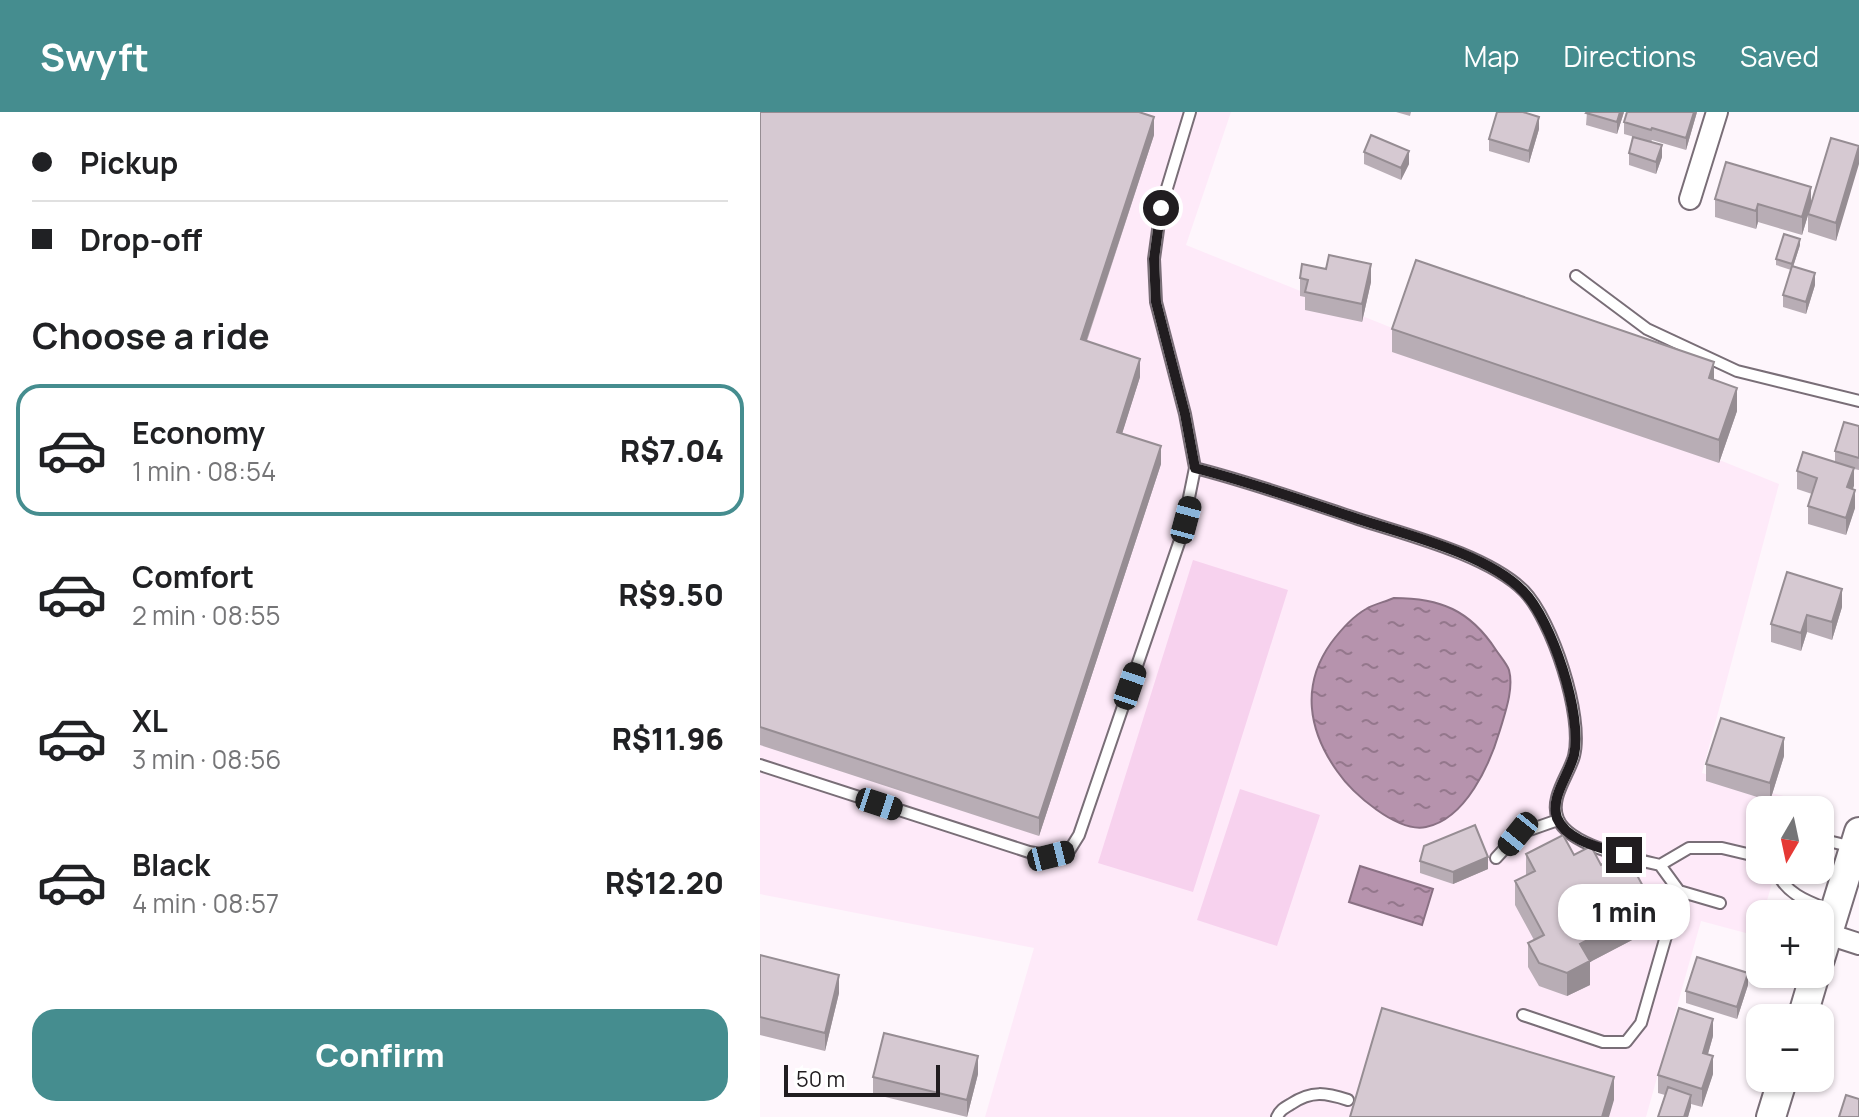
<!DOCTYPE html>
<meta charset="utf-8">
<style>
:root{--surface:#fff;--page:#f6f6f6;--text:#202124;--muted:#757577;--line:#e0e0e0;--accent:#458d8f}
body{margin:0;font-family:Manrope,sans-serif;background:var(--page);color:var(--text);height:100vh;display:flex;flex-direction:column;font-size:30px;white-space:nowrap}
*{box-sizing:border-box;margin:0}
p{font-size:26px;color:var(--muted)}
.icon{flex:none;width:44px;height:44px;fill:none;stroke:currentColor;stroke-width:2;stroke-linecap:round;stroke-linejoin:round}
.map{position:relative;flex:1;overflow:hidden}
.panel{display:flex;flex-direction:column;background:var(--surface);width:760px}
.panel>*{flex:none}
.top-card{display:grid;align-content:center;height:176px;padding:0 32px;background:var(--surface)}
.needle{width:52px;rotate:189deg}
.controls{position:absolute;left:986px;top:684px;display:grid;gap:16px}
.controls a{display:grid;place-items:center;width:88px;height:88px;border-radius:16px;background:var(--surface);box-shadow:0 2px 6px #0004;font-size:40px}
.scale{position:absolute;left:24px;bottom:20px;width:156px;box-sizing:border-box;padding-left:8px;border:4px solid #211d20;border-top:0;font-size:22px;line-height:28px;white-space:nowrap;color:#211d20;-webkit-text-stroke:6px #fff;paint-order:stroke}
.end{position:absolute;width:36px;height:36px;margin:-18px;border:10px solid #211d20;background:#fff;box-shadow:0 0 0 4px #fff}
.from{border-radius:50%}
.bubble{position:absolute;height:56px;border-radius:24px;background:var(--surface);box-shadow:0 2px 6px #0004;font-size:26px;font-weight:800;line-height:56px;text-align:center}
.car{position:absolute;width:24px;height:48px;margin:-24px -12px;border-radius:10px;box-shadow:0 0 6px 2px #0007;background:linear-gradient(#222 24%,#8ab4d8 0 40%,#222 0 76%,#8ab4d8 0 86%,#222 0)}
.top-card b{display:flex;align-items:center;gap:28px;height:76px;font-size:30px}
.top-card b+b{border-top:2px solid var(--line)}
.top-card i{width:20px;height:20px;background:var(--text)}
ul{padding:0;list-style:none}
li{display:flex;align-items:center;gap:24px;height:132px;margin:0 16px 12px;padding:0 16px;border:4px solid transparent;border-radius:24px}
li div{flex:1}
li b{display:block;font-size:30px}
li em{font-style:normal;font-weight:800}
li.current{border-color:var(--accent)}
li>.icon{width:72px;height:72px;stroke-width:1.5}
h2{padding:0 32px;font-size:36px;line-height:96px}
.button{display:flex;gap:16px;margin-top:auto;padding:16px 32px}
.button a{flex:1;height:92px;border-radius:24px;background:var(--accent);color:#fff;font-size:32px;font-weight:800;line-height:92px;text-align:center}
header{display:flex;align-items:center;gap:48px;box-sizing:border-box;height:112px;padding:0 40px;background:var(--accent);color:#fff}
header strong{font-size:38px}
nav{display:flex;gap:44px;margin-inline-start:auto;font-size:28px}
main{display:flex;flex:1;min-height:0}
.map>svg:first-child{display:block}
.built{fill:#feeaf9}
.green{fill:#f7d2ee}
.water{fill:url(#water-ripples);stroke:#897083;stroke-width:2}
.lines{fill:none;stroke-linecap:round;stroke-linejoin:round}
.service-casing{stroke:#796e77;stroke-width:14}
.minor-casing{stroke:#796e77;stroke-width:24}
.secondary-casing{stroke:#796e77;stroke-width:32}
.service{stroke:#fff;stroke-width:10}
.minor{stroke:#fff;stroke-width:20}
.secondary{stroke:#fff;stroke-width:28}
.wall{fill:#b8adb5}
.shaded-wall{fill:#968d93}
.building{fill:#d6c9d2;stroke:#968d93;stroke-width:2}
.route{stroke:#211d20;stroke-width:10}
</style>
<header>
<strong>Swyft</strong>
<nav><a>Map</a><a>Directions</a><a>Saved</a></nav>
</header>
<main>
<section class="panel">
<div class="top-card">
<b><i class="from"></i>Pickup</b>
<b><i></i>Drop-off</b>
</div>
<h2>Choose a ride</h2>
<ul>
<li class="current"><svg class="icon" aria-label="car" viewBox="0 0 24 24"><path d="M5 17H2v-5l4-1 3-4h7l3 4 3 1v5h-3M9 17h6M6 11h13"/><circle cx="7" cy="17" r="2"/><circle cx="17" cy="17" r="2"/></svg><div><b>Economy</b><p>1 min · 08:54</p></div><em>R$7.04</em></li>
<li><svg class="icon" aria-label="car" viewBox="0 0 24 24"><path d="M5 17H2v-5l4-1 3-4h7l3 4 3 1v5h-3M9 17h6M6 11h13"/><circle cx="7" cy="17" r="2"/><circle cx="17" cy="17" r="2"/></svg><div><b>Comfort</b><p>2 min · 08:55</p></div><em>R$9.50</em></li>
<li><svg class="icon" aria-label="car" viewBox="0 0 24 24"><path d="M5 17H2v-5l4-1 3-4h7l3 4 3 1v5h-3M9 17h6M6 11h13"/><circle cx="7" cy="17" r="2"/><circle cx="17" cy="17" r="2"/></svg><div><b>XL</b><p>3 min · 08:56</p></div><em>R$11.96</em></li>
<li><svg class="icon" aria-label="car" viewBox="0 0 24 24"><path d="M5 17H2v-5l4-1 3-4h7l3 4 3 1v5h-3M9 17h6M6 11h13"/><circle cx="7" cy="17" r="2"/><circle cx="17" cy="17" r="2"/></svg><div><b>Black</b><p>4 min · 08:57</p></div><em>R$12.20</em></li>
</ul>
<div class="button"><a>Confirm</a></div>
</section>
<div class="map">
<svg width="1099" height="1005" viewBox="0 0 1099 1005">
<defs>
<pattern id="water-ripples" width="26" height="14" patternUnits="userSpaceOnUse" patternTransform="scale(2)"><rect width="26" height="14" fill="#b693ad"/><path d="M2 4q2-2 4 0t4 0M15 11q2-2 4 0t4 0" fill="none" stroke="#94778c"/></pattern>
</defs>
<rect width="100%" height="100%" fill="#fef6fc"/>
<path class="built" d="M0 0H471L426 133 1019 372 942 661 1037 688 1034 698H1000V758H1016L1003 802H1000L997 824 941 809 886 1005H225L274 836 0 782Z"/>
<path class="green" d="M433 448 528 478 433 780 338 751Z
M480 677 560 703 517 834 437 808Z"/>
<path class="water" d="M634 486C680 486 710 498 736 538 740 544 747 552 749 558 754 577 745 601 740 618 730 652 706 707 666 715 637 721 592 681 577 659 548 618 541 573 571 531 580 519 592 505 606 497 614 492 625 490 634 486Z
M600 754 673 777 662 813 589 790Z"/>
<g class="lines">
<defs>
<path id="service" d="M816 164 887 217 977 259 1099 289
M435 356C490 370 544 389 598 407 647 423 728 443 764 479 792 508 824 604 814 644 809 663 789 686 798 707 809 734 874 747 900 753L929 736H962L1000 745
M0 653 269 740 291 744 309 739 319 723 421 425 435 356 425 302 396 190 394 147 401 96 430 0
M1060 727 1093 735
M736 746 758 722 798 708
M1016 758C1026 783 1049 790 1072 799
M919 779 960 791
M763 903 843 930H866L881 911 919 779 900 753
M517 1005C520 998 524 996 531 992 552 978 566 981 588 988"/>
<path id="minor" d="M930 87 957 0
M1068 822 1099 832"/>
<path id="secondary" d="M1060 847 1099 720
M1042 906 1055 862
M1011 1005 1023 966"/>
</defs>
<use href="#service" class="service-casing"/>
<use href="#minor" class="minor-casing"/>
<use href="#secondary" class="secondary-casing"/>
<use href="#service" class="service"/>
<use href="#minor" class="minor"/>
<use href="#secondary" class="secondary"/>
</g>
<path class="wall" d="M0 0 394 23 327 229 380 265 362 321 401 352 279 724 0 633Z
M636 0H651L650 4Z
M827 0H864L857 22 826 13Z
M937 0 926 38 892 28 891 30 902 45 896 62 869 53V41L881 27 864 22V10Z
M779 17 769 51 729 39V27Z
M1099 34 1076 129 1048 120V103L1042 123 998 110 996 117 955 105V87L1051 92Z
M604 40 649 52 641 68 604 52Z
M1040 133 1033 155 1055 173 1046 202 1023 195V183L1031 158 1016 153V147Z
M540 166 611 170 602 210 545 198V185L540 184Z
M632 217 954 268 977 299 959 351 632 240Z
M1099 314V358L1094 357 1092 377 1095 396 1086 423 1048 412V394L1052 382 1037 377V359L1075 350V339Z
M1082 495 1072 528 1047 520 1041 539 1011 530V512Z
M1024 644 1010 689 946 669V652Z
M766 742 814 743 841 753 884 800 874 805V827L830 850V873L807 884 779 874 768 855V831L774 828 755 793V769L766 764Z
M660 749 728 757 693 772 660 761Z
M0 843 79 881 65 939 0 923Z
M988 873 977 907 926 891V879Z
M953 924 948 942 953 962 942 995 931 992 928 1005H898L905 983 898 981V963Z
M218 962 207 1005 113 982V965Z"/>
<path class="shaded-wall" d="M860 0H864L857 22V10Z
M934 0H937L926 38V26Z
M394 5V23L321 245V227Z
M779 5V17L769 51V39Z
M902 33V45L896 62V50Z
M1099 34V52L1076 129V111Z
M649 39V52L641 68V56Z
M1051 75V93L1042 123V105Z
M998 92V110L996 117V99Z
M1040 127V133L1032 158V152Z
M611 152V170L602 210V192Z
M1055 161V173L1046 202V190Z
M380 247V265L357 338V320Z
M954 250V273L949 266Z
M977 276V299L959 351V328Z
M401 334V352L279 724V706Z
M1094 356V374L1087 393V375Z
M1095 378V396L1086 423V406Z
M1082 477V495L1072 528V510Z
M1047 503V520L1041 539V521Z
M1024 626V644L1010 689V671Z
M728 745V757L693 772V760Z
M884 776V800L874 805V827L830 850V873L807 884V861L820 832 865 786Z
M988 861V873L977 907V895Z
M79 863V881L65 939V921Z
M953 907V924L943 959V941Z
M218 944V962L207 1005V988Z
M953 944V962L942 995V977Z
M854 965V988L849 1005H842Z
M931 983V995L928 1005H924Z"/>
<path class="building" d="M0 0H379L394 5 321 227 380 247 357 320 401 334 279 706 0 615Z
M737 0H763L779 5 769 39 729 27Z
M827 0H860L857 10 826 1Z
M867 0H934L926 26 892 16 891 18 864 10Z
M611 23 649 39 641 56 604 40Z
M873 25 902 33 896 50 869 41Z
M1071 26 1099 34 1076 111 1048 102Z
M966 50 1051 75 1042 105 998 92 996 99 955 87Z
M1024 122 1040 127 1032 152 1016 147Z
M569 143 611 152 602 192 545 180 548 168 540 166 542 152 566 157Z
M656 148 954 250 949 266 977 276 959 328 632 217Z
M1032 154 1055 161 1046 190 1023 183Z
M1084 310 1099 314V346L1075 339Z
M1043 340 1094 356 1087 375 1095 378 1086 406 1048 394 1057 366 1037 359Z
M1027 460 1082 477 1072 510 1047 503 1041 521 1011 512Z
M961 606 1024 626 1010 671 946 652Z
M715 713 728 745 693 760 660 749 664 734Z
M803 723 814 743 831 734 841 753 865 741 884 776 865 786 874 804 820 832 830 849 807 861 779 851 768 831 784 823 755 769 775 759 766 742Z
M0 843 79 863 65 921 0 905Z
M937 845 988 861 977 895 926 879Z
M622 896 854 965 842 1005H590Z
M919 896 953 907 943 941 953 944 942 977 898 963Z
M124 921 218 944 207 988 113 965Z
M908 975 931 983 924 1005H898Z
M1086 983 1099 987V1005H1079Z"/>
<g class="lines">
<path class="route" d="M401 96 394 147 396 190 425 302 435 356C490 370 544 389 598 407 647 423 727 442 763 479 792 508 823 604 814 643 809 663 790 685 797 706 807 730 843 736 864 743"/>
</g>
</svg>
<div class="controls">
<a><svg class="needle" viewBox="-14 -14 28 28"><path d="M0-13l5 13h-10z" fill="#e53935"/><path d="M0 13l5-13h-10z" fill="#757577"/></svg></a>
<a>+</a>
<a>−</a>
</div>
<div class="scale">50 m</div>
<i class="end from" style="left:401px;top:96px"></i>
<i class="end" style="left:864px;top:743px"></i>
<div class="bubble" style="left:798px;top:772px;width:132px">1 min</div>
<i class="car" style="left:426px;top:408px;rotate:15deg"></i>
<i class="car" style="left:370px;top:574px;rotate:19deg"></i>
<i class="car" style="left:119px;top:692px;rotate:108deg"></i>
<i class="car" style="left:758px;top:722px;rotate:219deg"></i>
<i class="car" style="left:291px;top:744px;rotate:76deg"></i>
</div>
</main>
